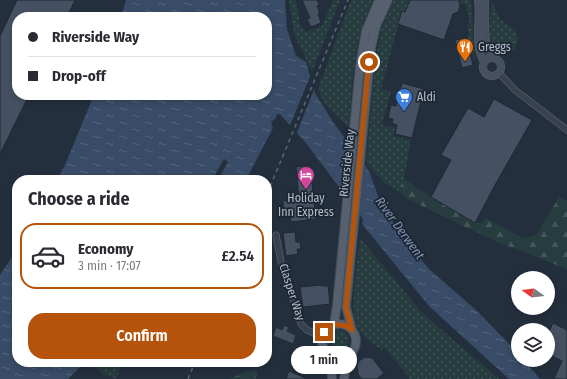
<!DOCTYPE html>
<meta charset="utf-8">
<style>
:root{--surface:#fff;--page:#f7f7f7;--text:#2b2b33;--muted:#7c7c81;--line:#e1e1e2;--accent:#b45309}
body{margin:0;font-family:"Fira Sans Condensed",sans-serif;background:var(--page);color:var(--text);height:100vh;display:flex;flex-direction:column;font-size:15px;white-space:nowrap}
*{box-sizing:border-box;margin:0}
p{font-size:13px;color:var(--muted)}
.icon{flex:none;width:22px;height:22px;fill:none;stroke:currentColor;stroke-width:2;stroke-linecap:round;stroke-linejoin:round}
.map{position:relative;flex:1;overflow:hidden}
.side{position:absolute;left:12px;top:175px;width:260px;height:192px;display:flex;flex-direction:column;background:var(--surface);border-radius:16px;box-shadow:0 2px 6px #0003}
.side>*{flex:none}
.guide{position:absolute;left:12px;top:12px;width:260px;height:88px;border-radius:16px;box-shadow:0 2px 6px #0003;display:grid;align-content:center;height:88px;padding:0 16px;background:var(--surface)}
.needle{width:26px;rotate:285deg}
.controls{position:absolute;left:511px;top:271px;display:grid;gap:8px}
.controls a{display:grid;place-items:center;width:44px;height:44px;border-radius:50%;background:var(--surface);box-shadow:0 2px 6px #0003;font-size:20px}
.end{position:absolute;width:18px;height:18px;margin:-9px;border:5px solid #b45309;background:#fff;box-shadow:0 0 0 2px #fff}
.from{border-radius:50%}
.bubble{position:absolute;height:28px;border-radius:14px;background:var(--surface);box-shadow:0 2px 6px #0003;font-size:13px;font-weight:600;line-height:28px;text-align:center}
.guide b{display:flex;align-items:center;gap:14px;height:38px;font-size:15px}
.guide b+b{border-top:1px solid var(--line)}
.guide i{width:10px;height:10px;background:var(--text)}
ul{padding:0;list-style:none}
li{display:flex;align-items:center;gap:12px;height:66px;margin:0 8px 6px;padding:0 8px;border:2px solid transparent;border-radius:16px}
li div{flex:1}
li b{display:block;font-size:15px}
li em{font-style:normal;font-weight:600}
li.current{border-color:var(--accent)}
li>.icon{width:36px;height:36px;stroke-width:1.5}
h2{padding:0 16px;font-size:18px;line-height:48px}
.action{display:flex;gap:8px;margin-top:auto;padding:8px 16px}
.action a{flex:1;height:46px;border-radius:16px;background:var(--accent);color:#fff;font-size:16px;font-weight:600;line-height:46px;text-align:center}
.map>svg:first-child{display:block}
.grass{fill:url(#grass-dots)}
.forest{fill:url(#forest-firs)}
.water{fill:url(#water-ripples)}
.pier{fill:#242f3e}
.building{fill:#455162;stroke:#1f2835}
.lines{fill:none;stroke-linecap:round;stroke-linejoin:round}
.street-casing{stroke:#565f6c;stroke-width:7}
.secondary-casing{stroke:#565f6c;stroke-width:8}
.primary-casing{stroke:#414a57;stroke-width:10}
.street{stroke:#38414e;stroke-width:5.5}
.secondary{stroke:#465061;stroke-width:7}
.primary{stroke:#56606e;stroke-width:8}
.rail{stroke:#5a6575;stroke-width:1.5;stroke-dasharray:4 4;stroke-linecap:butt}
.route{stroke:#b45309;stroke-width:5}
.labels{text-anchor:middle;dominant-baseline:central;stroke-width:3.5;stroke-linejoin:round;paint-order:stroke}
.poi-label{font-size:12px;fill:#b4bcc9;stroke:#1d2633;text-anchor:start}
.street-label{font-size:12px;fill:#b4bcc9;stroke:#1d2633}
.water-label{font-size:13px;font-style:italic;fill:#7c92b1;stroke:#1d2633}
</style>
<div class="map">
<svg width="567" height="379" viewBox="0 0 567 379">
<defs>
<pattern id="grass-dots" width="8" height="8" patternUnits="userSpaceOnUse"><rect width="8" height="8" fill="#263c3f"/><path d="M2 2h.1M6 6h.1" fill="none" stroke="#435659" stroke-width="1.8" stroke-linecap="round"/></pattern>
<pattern id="forest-firs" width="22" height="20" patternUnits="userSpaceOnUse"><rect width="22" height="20" fill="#263c3f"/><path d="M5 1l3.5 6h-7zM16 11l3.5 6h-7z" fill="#435659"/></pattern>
<pattern id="water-ripples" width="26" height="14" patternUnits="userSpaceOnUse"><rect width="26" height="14" fill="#394c67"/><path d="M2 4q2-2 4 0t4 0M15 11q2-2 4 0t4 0" fill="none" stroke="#53647b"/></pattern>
</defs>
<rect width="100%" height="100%" fill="#242f3e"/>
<path class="grass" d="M289 0H296L300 24 305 32 322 26 333 0H340L312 72 294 33Z
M351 0H373C353 39 352 85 349 128L324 103 318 89Z
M394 0H410L405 12 402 11 381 89 391 92 382 124 385 126 395 127 393 136 411 140 404 179 398 191 385 183 366 163 375 64 381 29Z
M459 0H471L475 62 467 35 469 34 467 25 470 24 465 3 460 5Z
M492 2 500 19 516 31 518 41 514 50C482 60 490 21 492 2Z
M360 238 423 314 499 379H410L385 348 381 350C373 343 361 335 357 326 349 307 358 260 360 238Z
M329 340a10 10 0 1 1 20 0a10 10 0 1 1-20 0Z
M93 362H122L116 379 103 374 92 364Z"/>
<path class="forest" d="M404 179 431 197 475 223H482L486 218 522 238 533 236 537 234 559 197 567 201V269L497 242 407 199 398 191Z
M257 370 256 379H230L246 372Z"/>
<path class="water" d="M126 0H285L287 29 296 56 306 62 315 93 333 122 369 171 380 201 395 225 412 249 429 269 477 311 518 353V360H524L540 379H509L429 306 362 224 363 219 306 143 280 114H277L276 118 271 122 273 128 246 180H57L64 167 94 95H267V17H121Z
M17 249V362H85L68 379H0V275Z"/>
<path class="pier" d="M311 74 315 87 296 135 289 128Z
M224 159 228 162 218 180H212Z"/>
<path class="building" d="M17 0H75L67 17H17V95H29L0 154V36Z
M302 0H317L319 4 317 6 320 14H318L321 23 311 27 307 19 310 18Z
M410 0H459L460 5 458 12 453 14 444 40 398 24 402 11 405 12Z
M466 38 473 65 462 68 455 40Z
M402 83 424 89 412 138 395 134 397 125 392 123 393 119 388 118 391 105 396 106Z
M494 99 532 120 495 185 475 223 431 197 451 160 441 155 468 108 484 117Z
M310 165 316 219 291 222 290 213 284 214 283 201 299 199 296 167Z
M295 232 296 242H300L301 249H297L298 254 286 256 283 233Z
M267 278 272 280 268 292H267Z
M322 285V286H328L330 304 303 307 300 287Z
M553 323 567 330V379H554L562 361 548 354V334Z
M284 325 289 327 287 331 296 335 293 344 273 336 276 327 282 330Z
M365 357 372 358 384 373 377 379H362L358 374 357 365 359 361Z
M289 371 308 379H286Z"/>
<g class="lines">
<defs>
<path id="street" d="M499 73 515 90 567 130
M276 235 281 262 301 324 307 330 323 337"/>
<path id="secondary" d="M478 0C481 20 473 44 484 62
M485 0C486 18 482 43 492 57
M483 67a9 9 0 1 1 18 0a9 9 0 1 1-18 0Z"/>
<path id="primary" d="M322 341a17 17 0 1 1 34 0a17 17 0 1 1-34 0Z
M334 325 337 305 360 65 366 31 379 0
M352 330 346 307 371 48 376 26 388 0
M330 356 332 379
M344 379 348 355"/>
</defs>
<use href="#street" class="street-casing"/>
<use href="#secondary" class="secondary-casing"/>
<use href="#primary" class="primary-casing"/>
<use href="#street" class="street"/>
<use href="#secondary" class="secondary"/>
<use href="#primary" class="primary"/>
<path class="rail" d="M267 194 348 0
M188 379 195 362"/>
</g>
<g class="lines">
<path class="route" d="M324 332 334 324 346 326 352 330 346 307 369 62"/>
</g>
<defs>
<symbol id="restaurant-pin" viewBox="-11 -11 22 30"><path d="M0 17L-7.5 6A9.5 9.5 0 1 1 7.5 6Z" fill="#e8710a" stroke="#1d2633"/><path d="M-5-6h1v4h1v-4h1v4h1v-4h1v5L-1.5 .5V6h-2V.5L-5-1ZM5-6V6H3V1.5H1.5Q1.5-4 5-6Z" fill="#fff"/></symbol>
<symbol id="supermarket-pin" viewBox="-11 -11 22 30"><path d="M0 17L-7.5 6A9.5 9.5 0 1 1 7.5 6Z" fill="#3f7fe0" stroke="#1d2633"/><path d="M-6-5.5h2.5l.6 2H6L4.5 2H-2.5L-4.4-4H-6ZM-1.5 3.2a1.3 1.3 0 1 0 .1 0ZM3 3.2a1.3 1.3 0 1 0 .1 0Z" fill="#fff"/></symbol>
<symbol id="hotel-pin" viewBox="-11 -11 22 30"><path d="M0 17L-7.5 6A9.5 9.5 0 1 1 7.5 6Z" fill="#d1479c" stroke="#1d2633"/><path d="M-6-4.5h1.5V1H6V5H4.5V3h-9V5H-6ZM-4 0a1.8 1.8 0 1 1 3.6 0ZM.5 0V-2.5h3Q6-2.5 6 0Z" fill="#fff"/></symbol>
</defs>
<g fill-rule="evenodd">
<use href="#restaurant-pin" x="455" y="37" width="20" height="27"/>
<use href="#supermarket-pin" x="394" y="87" width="20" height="27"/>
<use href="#hotel-pin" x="296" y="165" width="20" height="27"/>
</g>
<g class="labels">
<g class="poi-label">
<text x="478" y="47">Greggs</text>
<text x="417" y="97">Aldi</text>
<text x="306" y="198" text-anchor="middle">Holiday<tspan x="306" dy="14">Inn Express</tspan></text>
</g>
<g class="street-label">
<text transform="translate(347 163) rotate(-84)">Riverside Way</text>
<text transform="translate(292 292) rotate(72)">Clasper Way</text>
</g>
<g class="water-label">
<text transform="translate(400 228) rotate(54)">River Derwent</text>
</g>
</g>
</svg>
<div class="controls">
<a><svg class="needle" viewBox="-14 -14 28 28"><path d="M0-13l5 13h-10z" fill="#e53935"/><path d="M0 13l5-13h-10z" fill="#7c7c81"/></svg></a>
<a><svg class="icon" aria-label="layers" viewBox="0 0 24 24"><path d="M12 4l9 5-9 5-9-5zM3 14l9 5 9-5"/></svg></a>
</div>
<i class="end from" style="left:369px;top:62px"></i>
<i class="end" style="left:324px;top:332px"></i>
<div class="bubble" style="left:291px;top:346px;width:66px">1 min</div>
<div class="guide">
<b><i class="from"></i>Riverside Way</b>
<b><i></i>Drop-off</b>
</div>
<section class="side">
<h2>Choose a ride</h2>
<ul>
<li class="current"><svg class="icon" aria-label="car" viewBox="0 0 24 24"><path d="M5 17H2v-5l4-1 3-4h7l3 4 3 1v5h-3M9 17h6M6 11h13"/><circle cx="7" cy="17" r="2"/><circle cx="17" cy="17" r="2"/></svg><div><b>Economy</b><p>3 min · 17:07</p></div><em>£2.54</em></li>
</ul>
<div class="action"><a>Confirm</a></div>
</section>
</div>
